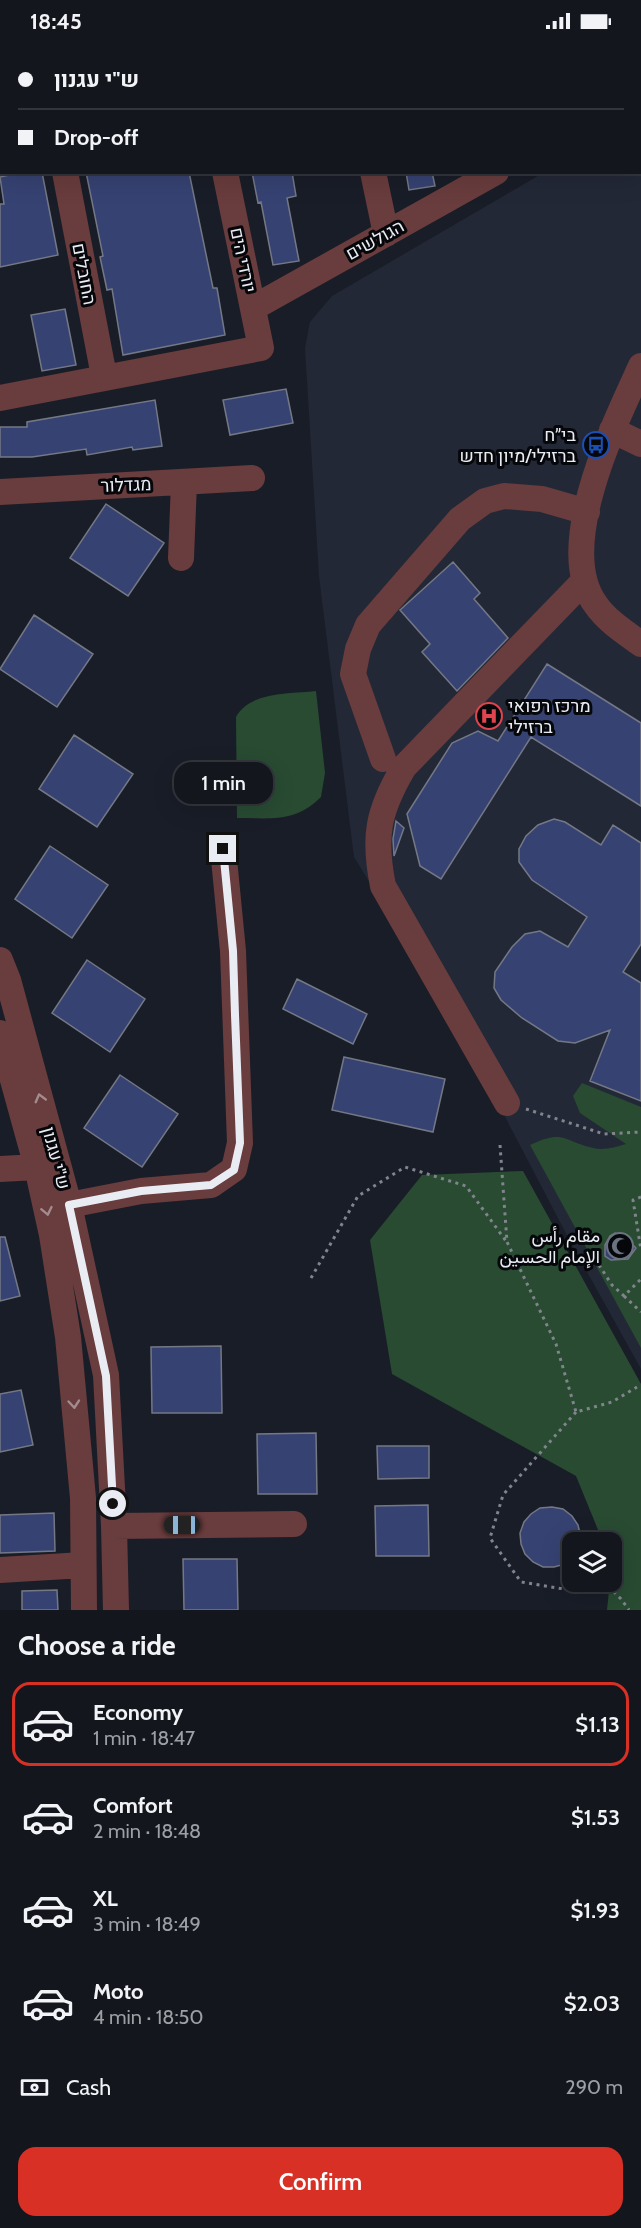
<!DOCTYPE html>
<meta charset="utf-8">
<style>
:root{--surface:#13161d;--page:#1c1f26;--text:#f1f3f6;--muted:#9d9fa4;--line:#32353b;--accent:#d93025}
body{margin:0;font-family:Cabin,Vazirmatn,Heebo,sans-serif;background:var(--page);color:var(--text);height:100vh;display:flex;flex-direction:column;font-size:22px;white-space:nowrap}
*{box-sizing:border-box;margin:0}
p{font-size:20px;color:var(--muted)}
.icon{flex:none;width:33px;height:33px;fill:none;stroke:currentColor;stroke-width:2;stroke-linecap:round;stroke-linejoin:round}
.map{position:relative;height:1568px;overflow:hidden}
.drawer{display:flex;flex-direction:column;background:var(--surface);flex:1}
.drawer>*{flex:none}
.hud{position:absolute;left:0px;top:0px;width:642px;height:132px;box-shadow:0 6px 24px #0002,0 0 0 2px var(--line);display:grid;align-content:center;height:132px;padding:0 18px;background:var(--surface)}
.buttons{position:absolute;left:562px;top:1490px;display:grid;gap:12px}
.buttons a{display:grid;place-items:center;width:60px;height:60px;border-radius:12px;background:var(--surface);box-shadow:0 6px 24px #0002,0 0 0 2px var(--line);font-size:30px}
.end{position:absolute;width:27px;height:27px;margin:-14px;border:8px solid #e9ecf3;background:#111;box-shadow:0 0 0 3px #111}
.from{border-radius:50%}
.bubble{position:absolute;height:42px;border-radius:18px;background:var(--surface);box-shadow:0 6px 24px #0002,0 0 0 2px var(--line);font-size:20px;font-weight:600;line-height:42px;text-align:center}
.car{position:absolute;width:18px;height:36px;margin:-18px -9px;border-radius:8px;box-shadow:0 0 4px 2px #0007;background:linear-gradient(#222 24%,#8ab4d8 0 40%,#222 0 76%,#8ab4d8 0 86%,#222 0)}
.hud b{display:flex;align-items:center;gap:21px;height:57px;font-size:22px}
.hud b+b{border-top:2px solid var(--line)}
.hud i{width:15px;height:15px;background:var(--text)}
ul{padding:0;list-style:none}
li{display:flex;align-items:center;gap:18px;height:84px;margin:0 12px 9px;padding:0 6px;border:3px solid transparent;border-radius:18px}
li div{flex:1}
li b{display:block;font-size:22px}
li em{font-style:normal;font-weight:600}
li.active{border-color:var(--accent)}
li>.icon{width:54px;height:54px;stroke-width:1.5}
h2{padding:0 18px;font-size:27px;line-height:72px}
.pay{display:flex;align-items:center;gap:15px;height:66px;padding:0 18px;font-size:22px}
.pay p{margin-inline-start:auto}
.button{display:flex;gap:12px;margin-top:auto;padding:12px 18px}
.button a{flex:1;height:69px;border-radius:18px;background:var(--accent);color:#fff;font-size:24px;font-weight:600;line-height:69px;text-align:center}
.status{display:flex;justify-content:space-between;align-items:center;height:42px;padding:0 30px;background:var(--surface);direction:ltr}
.status svg{height:16px;fill:currentColor}
.map>svg:first-child{display:block}
.built{fill:#232837}
.green{fill:#284b32}
.building{fill:#364272;stroke:#747885;stroke-width:1.5}
.lines{fill:none;stroke-linecap:round;stroke-linejoin:round}
.path{stroke:#81848d;stroke-width:3;stroke-dasharray:3 4.5;stroke-linecap:butt}
.minor{stroke:#693c3d;stroke-width:26}
.oneway{stroke:#a38b8f}
.route{stroke:#e9ecf3;stroke-width:8}
.labels{text-anchor:middle;dominant-baseline:central;stroke-width:6;stroke-linejoin:round;paint-order:stroke}
.street-label{font-size:18px;fill:#e9ecf3;stroke:#06070b}
.poi-label{font-size:18px;fill:#e9ecf3;stroke:#06070b;text-anchor:end}
</style>
<div class="status"><b>18:45</b><svg viewBox="0 0 49 12"><path d="M0 12V9h3v3zM5 12V6h3v6zM10 12V3h3v9zM15 12V0h3v12zM26 1h20v11H26zM47 4h2v5h-2z"/></svg></div>
<div class="map">
<svg width="641" height="1568" viewBox="0 0 641 1568">
<rect width="100%" height="100%" fill="#191d27"/>
<path class="built" d="M641 73V1327L571 1201 457 983 354 815 319 534 305 306 310 280 332 254 543 131 640 130Z"/>
<path class="green" d="M316 649 325 731 321 755C295 781 271 776 237 776L236 675C250 649 291 652 316 649Z
M582 1041 641 1065V1306L530 1103C565 1087 562 1099 593 1106 604 1109 615 1105 626 1102L580 1071 573 1054Z
M523 1129 641 1342V1568H607L610 1539H612V1500H603L576 1434 392 1332 370 1198 422 1133Z"/>
<path class="building" d="M23 130H42L58 213 0 225V162H4L0 135Z
M86 130H189L213 246H217L225 293 123 313 112 247 107 248 100 215 103 214Z
M252 130H292L296 154 287 156 299 219 273 223 261 160 258 161Z
M406 130H432L435 144 409 148Z
M65 267 76 323 42 329 31 273Z
M286 347 293 381 230 393 223 358Z
M155 358 162 404 133 408 132 405 87 413 86 407 32 415H0V385H27V380Z
M106 462 164 501 128 554 70 516Z
M453 520 480 551 474 557 508 596 457 649 422 610 430 602 400 568Z
M34 573 93 612 57 665 0 627Z
M547 622 641 681V764L531 695 441 837 420 824 407 772 452 701 478 689 498 699Z
M74 693 133 732 97 785 39 747Z
M554 777 565 780 601 803 613 783 641 801V902L623 930 641 941V1059L590 1039 610 988 575 1001 558 999 522 976 501 958 494 946 495 930 512 905 525 892 540 889 568 905 587 875 532 838 519 820V807L526 794 538 783Z
M396 779 404 786 394 814 393 797Z
M50 804 108 843 72 896 15 857Z
M87 918 145 957 110 1010 52 971Z
M297 937 367 972 353 1002 283 967Z
M344 1015 445 1037 433 1090 332 1068Z
M120 1033 178 1072 142 1125 84 1086Z
M615 1191 626 1196 636 1206 628 1217 611 1218 605 1214V1203L610 1194Z
M0 1195H5L20 1254 0 1259Z
M221 1304 222 1371H152L151 1305Z
M21 1348 33 1403 0 1410V1352Z
M316 1391 317 1452H258L257 1392Z
M377 1404H429V1436L378 1437Z
M428 1463 429 1514H376L375 1464Z
M552 1465 563 1467 572 1474 578 1483 582 1500H573V1516L565 1522 554 1525H543L533 1520 525 1512 521 1502 520 1491 524 1480 531 1472 540 1466Z
M54 1471 55 1509 0 1511V1473Z
M183 1517H237L238 1568H184Z
M57 1548 58 1568H22V1549Z"/>
<g class="lines">
<path class="path" d="M526 1067 604 1092 641 1090
M500 1103 507 1200 556 1302 576 1370 612 1360 637 1345
M641 1155 633 1158 641 1208
M599 1223 612 1243 624 1254 641 1237
M311 1236 358 1154 405 1125 466 1144 506 1199
M624 1254 641 1270
M576 1370 503 1453 490 1496 521 1540 570 1548 584 1539
M603 1539 621 1557 629 1568"/>
<path class="minor" d="M39 0 40 2
M198 0V2
M347 0V2
M509 0V2
M640 50H641
M65 130 104 334
M373 130 386 192
M253 266 496 130
M641 324C615 381 553 506 596 563 607 579 626 591 641 602
M0 356 261 306 225 130
M612 388 641 402
M0 450 252 436
M181 516 184 441
M383 717 353 632 358 607 368 583 460 477 485 459 504 454 542 457 587 470
M0 918 8 938 69 1163 106 1333 114 1484 116 1568
M0 991 37 1125 52 1193 68 1295 83 1456 84 1568
M507 1061 383 844C373 794 378 769 404 725L584 539
M0 1127 37 1125
M69 1163 141 1149 211 1143 234 1127 240 1101 233 909 223 807
M114 1484 294 1482
M0 1528 83 1523"/>
</g>
<defs><path id="oneway-chevron" d="M-2-3.5L2.5 0L-2 3.5" fill="none" stroke-width="1.6" stroke-linecap="round" stroke-linejoin="round" transform="scale(1.5)"/></defs>
<g class="oneway">
<use href="#oneway-chevron" transform="translate(40 1056) rotate(-105)"/>
<use href="#oneway-chevron" transform="translate(47 1169) rotate(78)"/>
<use href="#oneway-chevron" transform="translate(74 1362) rotate(85)"/>
</g>
<g class="lines">
<path class="route" d="M113 1462 106 1334 69 1163 141 1149 211 1143 234 1128 240 1101 235 973 233 909 223 807"/>
</g>
<defs>
<symbol id="bus-ring" viewBox="-11 -11 22 22"><circle r="9.5" fill="#06070b" stroke="#1a4fb4" stroke-width="1.5"/><path d="M-5-6H5V4H4V6H2V4H-2V6H-4V4H-5ZM-3.5-4V0h7V-4ZM-3.5 1.2v1.5H-2V1.2ZM2 1.2v1.5H3.5V1.2Z" fill="#1a4fb4"/></symbol>
<symbol id="hospital-ring" viewBox="-11 -11 22 22"><circle r="9.5" fill="#06070b" stroke="#e0444e" stroke-width="1.5"/><path d="M-5-5h3v3.5h4V-5h3V5h-3V1.5h-4V5h-3Z" fill="#e0444e"/></symbol>
<symbol id="mosque-ring" viewBox="-11 -11 22 22"><circle r="9.5" fill="#06070b" stroke="#6b7280" stroke-width="1.5"/><path d="M3.5-4.9A6 6 0 1 0 3.5 4.9A5 5 0 1 1 3.5-4.9Z" fill="#6b7280"/></symbol>
</defs>
<g fill-rule="evenodd">
<use href="#bus-ring" x="581" y="388" width="30" height="30"/>
<use href="#hospital-ring" x="474" y="659" width="30" height="30"/>
<use href="#mosque-ring" x="605" y="1189" width="30" height="30"/>
</g>
<g class="labels">
<g class="street-label">
<text transform="translate(375 198) rotate(-29)">הגולשים</text>
<text transform="translate(243 218) rotate(78)">יורדי הים</text>
<text transform="translate(84 232) rotate(79)">החובלים</text>
<text transform="translate(126 443) rotate(-2)">מגדלור</text>
<text transform="translate(56 1116) rotate(75)">ש"י עגנון</text>
</g>
<g class="poi-label">
<text x="576" y="393">בי״ח<tspan x="576" dy="21">ברזילי/מיון חדש</tspan></text>
<text x="508" y="664" text-anchor="start">מרכז רפואי<tspan x="508" dy="21">ברזילי</tspan></text>
<text x="600" y="1194">مقام رأس<tspan x="600" dy="21">الإمام الحسين</tspan></text>
</g>
</g>
</svg>
<div class="buttons">
<a><svg class="icon" aria-label="layers" viewBox="0 0 24 24"><path d="M12 4l9 5-9 5-9-5zM3 14l9 5 9-5"/></svg></a>
</div>
<i class="end from" style="left:113px;top:1462px"></i>
<i class="end" style="left:223px;top:807px"></i>
<div class="bubble" style="left:174px;top:720px;width:99px">1 min</div>
<i class="car" style="left:182px;top:1483px;rotate:270deg"></i>
<div class="hud">
<b><i class="from"></i>ש&quot;י עגנון</b>
<b><i></i>Drop-off</b>
</div>
</div>
<section class="drawer">
<h2>Choose a ride</h2>
<ul>
<li class="active"><svg class="icon" aria-label="car" viewBox="0 0 24 24"><path d="M5 17H2v-5l4-1 3-4h7l3 4 3 1v5h-3M9 17h6M6 11h13"/><circle cx="7" cy="17" r="2"/><circle cx="17" cy="17" r="2"/></svg><div><b>Economy</b><p>1 min · 18:47</p></div><em>$1.13</em></li>
<li><svg class="icon" aria-label="car" viewBox="0 0 24 24"><path d="M5 17H2v-5l4-1 3-4h7l3 4 3 1v5h-3M9 17h6M6 11h13"/><circle cx="7" cy="17" r="2"/><circle cx="17" cy="17" r="2"/></svg><div><b>Comfort</b><p>2 min · 18:48</p></div><em>$1.53</em></li>
<li><svg class="icon" aria-label="car" viewBox="0 0 24 24"><path d="M5 17H2v-5l4-1 3-4h7l3 4 3 1v5h-3M9 17h6M6 11h13"/><circle cx="7" cy="17" r="2"/><circle cx="17" cy="17" r="2"/></svg><div><b>XL</b><p>3 min · 18:49</p></div><em>$1.93</em></li>
<li><svg class="icon" aria-label="car" viewBox="0 0 24 24"><path d="M5 17H2v-5l4-1 3-4h7l3 4 3 1v5h-3M9 17h6M6 11h13"/><circle cx="7" cy="17" r="2"/><circle cx="17" cy="17" r="2"/></svg><div><b>Moto</b><p>4 min · 18:50</p></div><em>$2.03</em></li>
</ul>
<div class="pay"><svg class="icon" aria-label="cash" viewBox="0 0 24 24"><path d="M3 7h18v10H3z"/><circle cx="12" cy="12" r="2"/></svg>Cash<p>290 m</p></div>
<div class="button"><a>Confirm</a></div>
</section>
